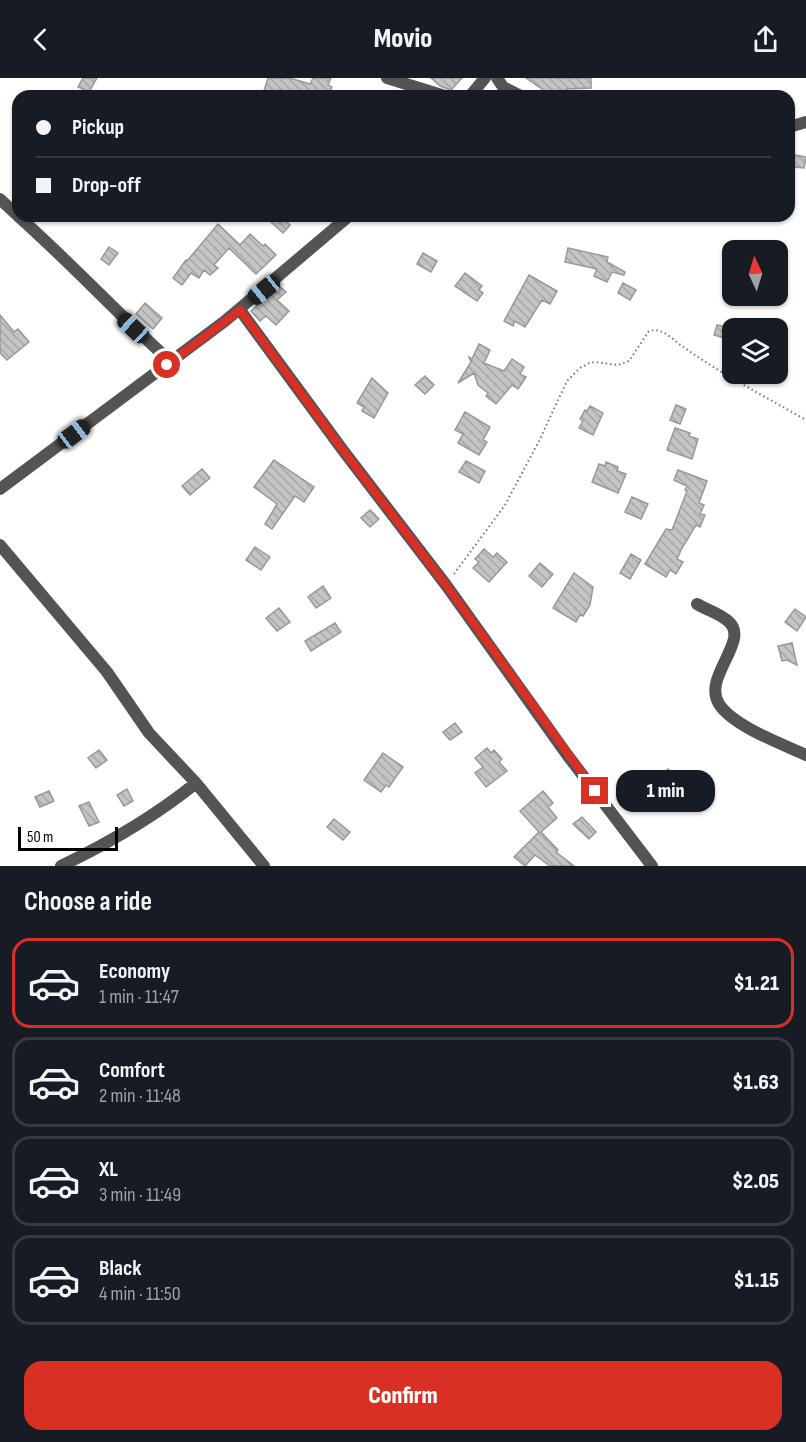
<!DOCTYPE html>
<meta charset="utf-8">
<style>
:root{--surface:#171b24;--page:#20242c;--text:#f1f3f6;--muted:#9ea1a6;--line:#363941;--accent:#d93025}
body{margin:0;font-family:"Sofia Sans Condensed",sans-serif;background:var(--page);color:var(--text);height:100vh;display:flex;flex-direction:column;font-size:22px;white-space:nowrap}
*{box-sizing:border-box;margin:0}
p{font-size:20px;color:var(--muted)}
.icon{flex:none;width:33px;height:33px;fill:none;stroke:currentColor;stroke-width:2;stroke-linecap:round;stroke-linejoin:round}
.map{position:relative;height:788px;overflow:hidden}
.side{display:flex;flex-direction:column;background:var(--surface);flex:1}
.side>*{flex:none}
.hud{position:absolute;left:12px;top:12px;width:783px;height:132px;border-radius:18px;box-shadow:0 2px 4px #0004;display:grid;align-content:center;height:132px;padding:0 24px;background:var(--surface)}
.needle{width:39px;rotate:356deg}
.tools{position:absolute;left:722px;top:162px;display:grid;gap:12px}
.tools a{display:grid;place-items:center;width:66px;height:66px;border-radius:12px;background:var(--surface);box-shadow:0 2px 4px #0004;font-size:30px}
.scale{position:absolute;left:18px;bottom:15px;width:100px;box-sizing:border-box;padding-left:6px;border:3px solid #000;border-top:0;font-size:16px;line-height:21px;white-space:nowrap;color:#000;-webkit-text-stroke:4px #fff;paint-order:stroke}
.end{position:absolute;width:27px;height:27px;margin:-14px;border:8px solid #d93025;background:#fff;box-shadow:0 0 0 3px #fff}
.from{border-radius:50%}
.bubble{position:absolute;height:42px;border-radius:18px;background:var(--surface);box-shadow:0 2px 4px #0004;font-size:20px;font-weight:800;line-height:42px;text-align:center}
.car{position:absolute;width:18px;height:36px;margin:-18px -9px;border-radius:8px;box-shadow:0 0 4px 2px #0007;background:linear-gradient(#222 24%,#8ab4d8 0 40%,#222 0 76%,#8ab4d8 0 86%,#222 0)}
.hud b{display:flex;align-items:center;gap:21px;height:57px;font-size:22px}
.hud b+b{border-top:2px solid var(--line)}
.hud i{width:15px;height:15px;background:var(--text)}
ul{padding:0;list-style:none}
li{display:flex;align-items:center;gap:18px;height:90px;margin:0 12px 9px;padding:0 12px;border:3px solid var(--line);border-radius:18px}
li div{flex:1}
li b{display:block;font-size:22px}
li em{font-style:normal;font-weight:800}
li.selected{border-color:var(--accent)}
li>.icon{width:54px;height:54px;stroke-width:1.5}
h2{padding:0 24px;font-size:27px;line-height:72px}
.primary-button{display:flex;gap:12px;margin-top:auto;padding:12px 24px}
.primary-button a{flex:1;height:69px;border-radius:18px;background:var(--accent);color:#fff;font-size:24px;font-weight:800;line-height:69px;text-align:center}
header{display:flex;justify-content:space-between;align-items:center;height:78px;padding:0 24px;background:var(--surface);font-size:27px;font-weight:800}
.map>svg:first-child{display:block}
.building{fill:url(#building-back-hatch);stroke:#989898;stroke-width:1.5}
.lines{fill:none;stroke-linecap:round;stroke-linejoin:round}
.path{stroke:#767676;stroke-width:2;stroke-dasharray:1.5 3;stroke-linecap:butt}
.minor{stroke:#545454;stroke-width:12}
.route{stroke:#d93025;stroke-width:8}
</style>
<header><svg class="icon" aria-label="back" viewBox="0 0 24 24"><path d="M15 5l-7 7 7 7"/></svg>Movio<svg class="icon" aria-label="share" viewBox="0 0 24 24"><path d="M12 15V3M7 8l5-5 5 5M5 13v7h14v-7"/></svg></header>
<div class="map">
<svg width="806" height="788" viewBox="0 0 806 788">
<defs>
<pattern id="building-back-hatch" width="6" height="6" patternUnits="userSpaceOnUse" patternTransform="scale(1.5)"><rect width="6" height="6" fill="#c4c4c4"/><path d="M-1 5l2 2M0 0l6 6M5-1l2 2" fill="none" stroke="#a7a7a7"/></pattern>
</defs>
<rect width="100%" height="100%" fill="#fff"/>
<path class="building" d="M83 0H97L89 14 78 9Z
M268 0H290L310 6 313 0H331L328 7 332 9 327 18H269L263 16Z
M431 0H462L451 12 440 8Z
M526 0H591V10L566 11 565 17 545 13Z
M795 77 806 79 804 90 793 89Z
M277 138H280L290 147 283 155 271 144Z
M218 146 240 167 250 156 263 168 265 166 276 177 256 196 229 170 214 187 218 190 210 197 204 192 199 200 191 195 182 207 173 200 186 182 187 183Z
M109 169 118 175 109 187 101 181Z
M568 170 608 179 607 184 625 194 624 197 612 194 607 204 594 198 597 191 565 184Z
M423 175 437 183 431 194 417 186Z
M465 195 482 208 479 212 483 215 477 223 455 208Z
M529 197 557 213 550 226 542 222 525 249 515 243 513 248 504 243Z
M623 205 636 212 630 222 618 215Z
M279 208 286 214 277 222 289 233 276 247 266 238 260 243 251 233Z
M145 225 162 240 153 251 136 236Z
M0 237 14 254 18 251 29 264 7 282 0 275Z
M717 247 731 250 728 261 714 257Z
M479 266 490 272 484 285 504 293 512 281 524 289 520 296 526 299 518 311 512 307 496 326 486 318 488 315 478 307 474 295 458 305 471 284 469 279 472 281Z
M425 298 434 307 425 316 415 307Z
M372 300 388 315 374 340 362 333 364 329 357 325Z
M676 327 686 331 680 346 670 342Z
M590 328 603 335 593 357 579 350 583 343 580 341 585 332 587 333Z
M465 334 490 349 483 362 487 364 479 377 458 365 463 356 455 352Z
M675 350 690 355 689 358 698 361 692 381 667 372Z
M274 382 314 409 304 424 295 418 272 451 265 446 277 426 254 409Z
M466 383 485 393 479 405 459 394Z
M606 384 618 389 617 393 626 396 618 415 592 404 599 386 605 388Z
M202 391 210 400 190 417 182 408Z
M678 392 707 403 699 425 704 427 700 436 705 437 700 449 696 447 682 470 677 481 683 484 676 496 670 492 666 499 645 486 666 451 672 452 687 413 685 412 687 408 674 402Z
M632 419 648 426 641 441 625 434Z
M370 432 379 441 370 449 361 440Z
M255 469 270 479 261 492 246 482Z
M484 471 493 479 497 475 507 484 489 504 473 490 479 484 475 481Z
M631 476 641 482 630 501 620 495Z
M540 485 553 496 542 509 529 498Z
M574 495 593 509 590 527 583 538 580 537 576 544 553 530Z
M323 508 331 520 316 530 308 519Z
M279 530 290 544 277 553 266 540Z
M795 531 806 539 797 553 785 544Z
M335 545 341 554 311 573 305 563Z
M792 565 797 587 787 582 782 583 778 568Z
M455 645 462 654 450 662 443 654Z
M487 670 491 675 494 672 502 681 499 684 507 693 486 709 475 695 483 689 475 680Z
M99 672 107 682 96 690 88 680Z
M383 675 403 689 389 709 386 707 381 714 364 702Z
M668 691 676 699 674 701 678 705 669 715 657 704Z
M127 711 133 723 124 728 117 717Z
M49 713 54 723 40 729 35 719Z
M543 713 553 725 548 729 557 740 541 754 558 772 556 774 574 788H550L535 777 525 788 514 779 539 754 520 733Z
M89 724 99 744 89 748 79 728Z
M582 739 596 754 589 761 573 746Z
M334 741 350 754 343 762 327 749Z"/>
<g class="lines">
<path class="path" d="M454 496 505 427 539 363 567 303 580 290 589 285 595 284 618 287 629 283 649 253C662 249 672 261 682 268 721 296 764 318 806 342"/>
<path class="minor" d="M387 0 445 18
M497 0 503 9 521 18
M470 18 485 0
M789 49 806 44
M0 121 18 138
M18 138C71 185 119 237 171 284
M240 232 342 371 446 507 568 678 652 788
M0 411 225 243 349 138
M0 467 107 594 149 655 196 705 264 788
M697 526C707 532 721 536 729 544 750 563 702 599 719 626 733 648 782 666 806 677
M61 788C109 765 154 739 196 705"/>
</g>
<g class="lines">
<path class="route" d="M167 287 240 232 342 371 446 507 595 713"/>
</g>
</svg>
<div class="tools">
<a><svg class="needle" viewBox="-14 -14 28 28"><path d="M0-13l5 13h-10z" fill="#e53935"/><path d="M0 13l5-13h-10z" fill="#9ea1a6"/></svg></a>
<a><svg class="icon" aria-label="layers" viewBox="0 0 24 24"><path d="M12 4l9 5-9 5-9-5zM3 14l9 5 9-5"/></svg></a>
</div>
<div class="scale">50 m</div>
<i class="end from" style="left:167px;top:287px"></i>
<i class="end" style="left:595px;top:713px"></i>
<div class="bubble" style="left:616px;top:692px;width:99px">1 min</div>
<i class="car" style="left:264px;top:212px;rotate:231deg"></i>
<i class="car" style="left:133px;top:250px;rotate:313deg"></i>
<i class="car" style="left:74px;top:356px;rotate:53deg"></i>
<div class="hud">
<b><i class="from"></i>Pickup</b>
<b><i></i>Drop-off</b>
</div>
</div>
<section class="side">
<h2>Choose a ride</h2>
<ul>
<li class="selected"><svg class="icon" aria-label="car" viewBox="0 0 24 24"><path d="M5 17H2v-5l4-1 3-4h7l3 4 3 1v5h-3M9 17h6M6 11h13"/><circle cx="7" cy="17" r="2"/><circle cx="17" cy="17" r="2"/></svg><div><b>Economy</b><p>1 min · 11:47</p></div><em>$1.21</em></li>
<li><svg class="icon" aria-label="car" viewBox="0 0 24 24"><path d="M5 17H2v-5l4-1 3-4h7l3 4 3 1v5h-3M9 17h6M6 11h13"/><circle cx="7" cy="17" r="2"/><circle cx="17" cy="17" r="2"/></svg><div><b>Comfort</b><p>2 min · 11:48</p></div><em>$1.63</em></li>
<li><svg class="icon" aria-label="car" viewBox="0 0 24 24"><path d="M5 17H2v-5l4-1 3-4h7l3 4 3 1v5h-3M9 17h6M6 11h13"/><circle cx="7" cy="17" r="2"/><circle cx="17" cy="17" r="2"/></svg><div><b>XL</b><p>3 min · 11:49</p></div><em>$2.05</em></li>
<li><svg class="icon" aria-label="car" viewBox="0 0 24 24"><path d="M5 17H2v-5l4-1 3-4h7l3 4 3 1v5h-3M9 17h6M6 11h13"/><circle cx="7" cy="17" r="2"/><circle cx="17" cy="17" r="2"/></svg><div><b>Black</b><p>4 min · 11:50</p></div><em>$1.15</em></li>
</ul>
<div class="primary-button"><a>Confirm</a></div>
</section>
